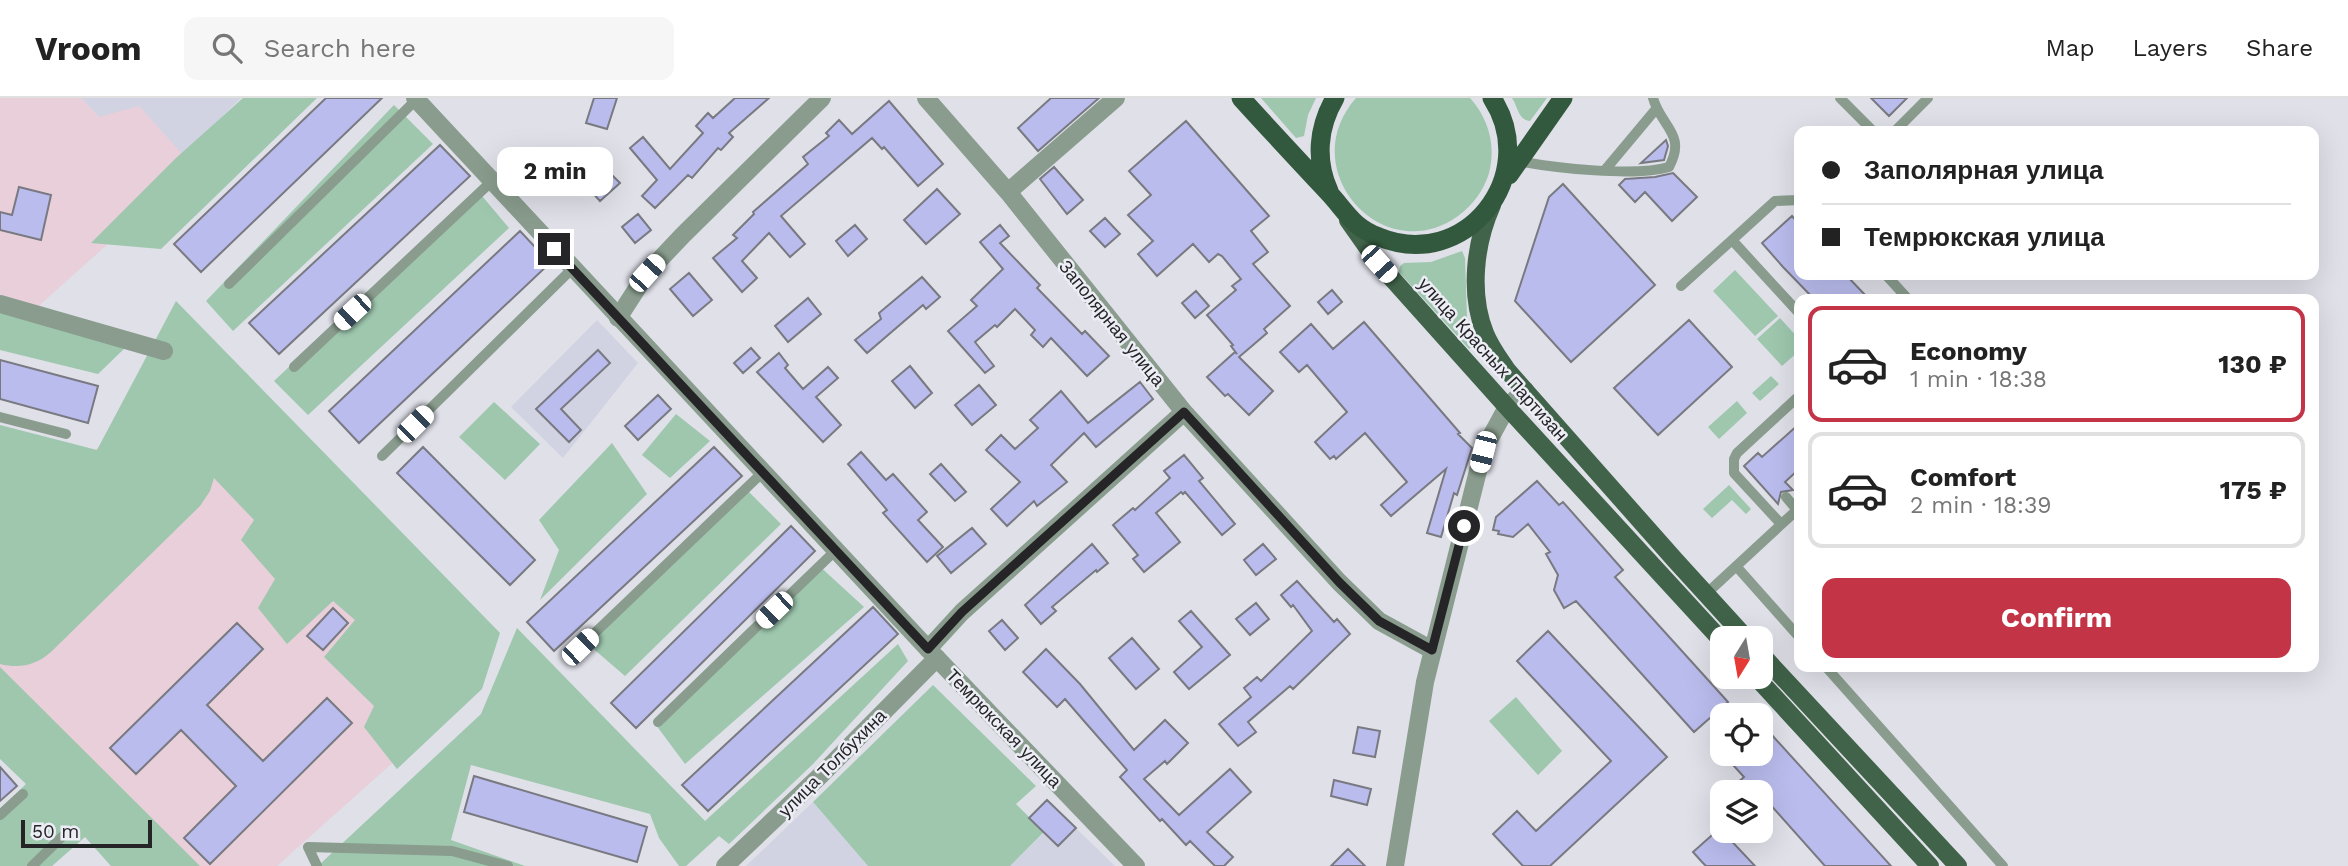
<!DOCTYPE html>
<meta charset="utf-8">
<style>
:root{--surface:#fff;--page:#f6f6f6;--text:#222;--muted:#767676;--line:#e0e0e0;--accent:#c43447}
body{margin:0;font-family:"Work Sans",sans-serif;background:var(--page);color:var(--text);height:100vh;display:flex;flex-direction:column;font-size:26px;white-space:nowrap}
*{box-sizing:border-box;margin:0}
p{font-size:23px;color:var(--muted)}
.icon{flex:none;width:38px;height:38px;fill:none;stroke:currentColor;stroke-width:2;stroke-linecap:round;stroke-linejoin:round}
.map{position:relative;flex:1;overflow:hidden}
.drawer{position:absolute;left:1794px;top:196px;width:525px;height:378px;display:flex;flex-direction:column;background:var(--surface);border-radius:14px;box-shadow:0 7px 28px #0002}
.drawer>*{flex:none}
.guide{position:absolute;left:1794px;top:28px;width:525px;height:154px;border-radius:14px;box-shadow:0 7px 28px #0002;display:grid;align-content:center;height:154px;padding:0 28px;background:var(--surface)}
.needle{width:46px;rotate:191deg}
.fabs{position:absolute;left:1710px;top:528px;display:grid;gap:14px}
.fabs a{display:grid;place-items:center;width:63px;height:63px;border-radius:14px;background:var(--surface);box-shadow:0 7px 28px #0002;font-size:35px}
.scale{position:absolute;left:21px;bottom:18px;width:131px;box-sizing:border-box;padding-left:7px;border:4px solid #252528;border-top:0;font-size:19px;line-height:24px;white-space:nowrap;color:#252528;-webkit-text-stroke:5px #ededf5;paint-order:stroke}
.end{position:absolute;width:32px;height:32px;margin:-16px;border:9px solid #252528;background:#fff;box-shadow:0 0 0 4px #fff}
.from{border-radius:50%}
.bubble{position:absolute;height:49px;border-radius:14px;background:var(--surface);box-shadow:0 7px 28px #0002;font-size:23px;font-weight:700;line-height:49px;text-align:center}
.car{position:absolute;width:21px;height:42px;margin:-21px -10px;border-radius:9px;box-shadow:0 0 5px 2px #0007;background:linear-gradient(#fff 24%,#345 0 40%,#fff 0 76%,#345 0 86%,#fff 0)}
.guide b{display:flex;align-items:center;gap:24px;height:66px;font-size:26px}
.guide b+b{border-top:2px solid var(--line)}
.guide i{width:18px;height:18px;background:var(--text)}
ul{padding:12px 0 0;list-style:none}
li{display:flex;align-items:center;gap:21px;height:116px;margin:0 14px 10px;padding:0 14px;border:4px solid var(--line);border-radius:14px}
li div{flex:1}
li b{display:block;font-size:26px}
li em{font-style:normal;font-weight:700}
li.on{border-color:var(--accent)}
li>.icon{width:63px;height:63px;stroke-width:1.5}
.primary-button{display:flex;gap:14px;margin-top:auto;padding:14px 28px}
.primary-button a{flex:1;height:80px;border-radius:14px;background:var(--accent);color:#fff;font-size:28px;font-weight:700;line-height:80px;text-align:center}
header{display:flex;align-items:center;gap:42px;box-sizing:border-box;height:98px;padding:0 35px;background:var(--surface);border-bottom:2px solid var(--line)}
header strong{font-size:33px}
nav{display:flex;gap:38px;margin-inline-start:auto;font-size:24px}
.search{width:490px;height:63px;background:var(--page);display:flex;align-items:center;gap:18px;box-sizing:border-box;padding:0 24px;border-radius:14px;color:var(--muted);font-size:26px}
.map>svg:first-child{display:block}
.built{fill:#d2d3e2}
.education{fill:#e8cfd9}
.green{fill:#9ec7ae}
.building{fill:#babced;stroke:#797981;stroke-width:2}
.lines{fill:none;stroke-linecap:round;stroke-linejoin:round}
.service{stroke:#899c8d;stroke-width:10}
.minor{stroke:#899c8d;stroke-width:18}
.tertiary{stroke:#899c8d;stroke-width:18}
.primary{stroke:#406349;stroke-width:18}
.trunk{stroke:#32583d;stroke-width:19}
.route{stroke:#252528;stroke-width:9}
.labels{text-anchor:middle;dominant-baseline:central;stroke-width:5;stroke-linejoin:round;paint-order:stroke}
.street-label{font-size:18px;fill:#252528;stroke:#ededf5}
</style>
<header>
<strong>Vroom</strong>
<div class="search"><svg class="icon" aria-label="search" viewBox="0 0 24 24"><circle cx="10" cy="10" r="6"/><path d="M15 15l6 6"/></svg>Search here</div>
<nav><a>Map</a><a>Layers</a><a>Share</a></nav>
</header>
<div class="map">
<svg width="2348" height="768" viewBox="0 0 2348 768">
<rect width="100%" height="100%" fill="#dfe0e8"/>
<path class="built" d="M81 0H241L183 57 99 19Z
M597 222 638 265 563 360 511 309Z
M1047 702 1115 768H1010L1044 735 1029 720Z
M813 704 868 768H746Z"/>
<path class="education" d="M0 0H81L99 19 139 8 194 69 33 213 0 204Z
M160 287 473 593 277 768H178L0 591V447Z"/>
<path class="green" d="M243 0H317L161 151 91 145 176 60Z
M1261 0H1316L1308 17 1304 38 1296 40Z
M1356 0H1470C1489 21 1496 48 1489 75 1484 92 1473 107 1458 118 1383 172 1293 71 1356 0Z
M1512 0H1547L1530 23C1518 22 1518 9 1512 0Z
M394 7 433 46 233 233 206 203Z
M477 92 509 130 308 317 274 283Z
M1462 153 1465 160 1467 219 1473 247 1469 251 1399 174 1400 168 1404 165 1431 164Z
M1735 172 1778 218 1755 238 1713 193Z
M176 203 500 535 482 591 397 671 364 629 374 608 324 559 355 522 333 503 287 546 258 510 275 481 241 442 254 422 214 380 210 393 200 408 52 553C37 567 20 571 0 566V327L97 352Z
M0 212 126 249 98 276 0 252Z
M1780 220 1799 241V253L1782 268 1757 241Z
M1771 278 1779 286 1760 303 1752 295Z
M1737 303 1747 315 1719 341 1708 329Z
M494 304 540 346 505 382 459 339Z
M676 316 710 343 670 380 642 357Z
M612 345 647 396 540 502 559 452 539 422Z
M1729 387 1751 411 1746 416 1732 402 1712 420 1703 411Z
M744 389 781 426 625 578 582 541Z
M816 465 864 509 685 666 656 627Z
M517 530 705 723 898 546 908 563 813 666 729 746 719 738 686 768H679L659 740 650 716 471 667 451 742 525 768H318L481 616Z
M0 569 200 768H111L85 739 52 768H0V711L26 686 0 661Z
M933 587 1036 688 1016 706 1044 734 1010 768H868L813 704Z
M1516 599 1562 653 1538 677 1489 623Z"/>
<path class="building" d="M326 0H382L201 174 174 146Z
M594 0H617L607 31 586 25Z
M735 0H769L729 35 733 39 721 52 718 50 692 80 688 77 655 110 642 98 657 82 630 50 643 39 670 71 703 35 696 28 708 15 713 20Z
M1051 0H1099L1038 53 1018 30Z
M1871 0H1907L1889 18Z
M889 3 943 66 918 88 884 49 882 51 872 40 781 118 805 146 790 159 769 135 742 163 757 180 742 194 713 160 737 140 733 137 754 116 753 114 808 66 803 59 829 38 826 35 839 22 852 36Z
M1186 23 1269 118 1251 133 1268 154 1253 166 1290 208 1264 231 1267 235 1239 259 1273 293 1249 317 1228 296 1225 298 1207 279 1235 254 1237 256 1231 248 1233 247 1207 217 1236 192 1232 188 1241 181 1222 158 1218 156 1209 164 1193 146 1157 178 1138 156 1153 143 1128 117 1151 97 1129 73Z
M1666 42 1668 48 1664 62 1641 65Z
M440 47 470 78 279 256 249 225Z
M589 52 597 61 589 86 606 71 620 85 600 103 570 70Z
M1054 69 1083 102 1067 116 1040 81Z
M1673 75 1697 99 1672 123 1645 94 1635 104 1619 87 1625 81 1655 79Z
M1563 86 1655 187 1571 264 1515 203 1549 99Z
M19 89 51 97 41 142 0 132V114L12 117Z
M937 91 960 116 926 146 904 122Z
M638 116 651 132 635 145 622 129Z
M1792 118 1799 126V177H1846L1869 201H1814L1783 169 1762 145Z
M1105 120 1120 136 1105 149 1090 133Z
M855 127 867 141 848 158 836 143Z
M1000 127 1009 138 1000 145 1040 187 1037 190 1082 236 1085 233 1109 258 1087 278 1051 240 1043 249 1031 237 1035 232 1015 211 997 229 995 227 975 244 994 268 985 275 948 233 977 208 971 202 1003 171 980 144Z
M520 133 550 165 359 345 329 313Z
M689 175 712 202 693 218 670 191Z
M922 179 940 199 926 211 923 207 867 255 855 242 881 221 879 215Z
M1332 192 1342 204 1328 216 1318 204Z
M1196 193 1209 208 1195 220 1182 205Z
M808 200 821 216 788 244 775 228Z
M1689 222 1732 269 1658 337 1614 290Z
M1364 224 1460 335 1458 336 1472 350 1457 397 1454 395 1441 439 1427 435 1446 371 1391 418 1381 407 1407 384 1365 335 1336 361 1334 358 1330 361 1315 344 1347 314 1307 267 1299 274 1280 254 1311 226 1333 251Z
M751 250 760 260 743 275 734 265Z
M598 252 610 265 561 311 581 332 569 344 536 311Z
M779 255 788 267 785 270 803 291 828 269 838 280 816 299 841 327 823 344 757 274Z
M0 262 98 288 88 325 0 301Z
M910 268 932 295 915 310 892 283Z
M1140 284 1153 301 1096 349 1084 335 1051 367 1067 384 1037 408 1034 403 1007 428 991 411 1020 384 986 352 1001 337 1015 351 1038 330 1030 322 1061 293 1088 325Z
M979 287 996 307 972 327 955 307Z
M658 297 671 311 638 342 625 328Z
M1799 326V371L1785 384 1793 392 1781 394 1778 406 1744 368 1758 355 1762 359Z
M423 349 535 462 510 487 397 375Z
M714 349 742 378 554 553 527 524Z
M861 354 886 382 893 376 927 414 918 422 943 449 927 464 883 415 887 412 848 366Z
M1184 357 1203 380 1199 383 1235 426 1222 437 1185 394 1183 396 1181 394 1156 415 1180 444 1144 474 1133 461 1138 457 1113 427 1133 410 1135 412 1170 380 1164 373Z
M941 366 966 394 955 403 930 376Z
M1537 383 1559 407 1563 404 1623 472 1615 479 1728 604 1694 634 1576 503 1564 510 1554 492 1558 477 1546 456 1550 454 1528 426 1513 439 1498 436 1499 433 1493 432 1496 419Z
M791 428 815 453 636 630 611 605Z
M972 430 986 446 951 475 937 458Z
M1092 446 1108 465 1097 474 1096 472 1052 509 1056 513 1041 526 1025 507Z
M1263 446 1276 461 1256 477 1244 462Z
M1297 483 1334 524 1337 521 1350 536 1293 591 1290 588 1248 624 1256 634 1238 648 1219 626 1251 599 1244 590 1257 579 1261 583 1312 533 1293 507 1291 509 1281 497Z
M1256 505 1269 521 1250 537 1236 521Z
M873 509 898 536 708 713 682 687Z
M333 510 348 525 323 552 307 538Z
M1191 513 1230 557 1189 591 1174 574 1202 549 1179 523Z
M1002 522 1018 540 1005 552 989 533Z
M237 525 263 551 207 607 263 663 327 600 352 625 210 766 184 740 236 688 181 632 136 676 110 650Z
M1548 533 1667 659 1550 768H1523L1493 736 1517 713 1536 733 1611 663 1517 563Z
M1132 540 1159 571 1136 591 1109 560Z
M1046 551 1080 586 1134 652 1165 622 1188 645 1167 666 1165 663 1144 681 1179 717 1230 671 1251 694 1207 734 1233 759 1224 768H1215L1190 743 1186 747 1162 721 1160 723 1120 679 1127 672 1084 623 1065 601 1057 609 1023 574Z
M1760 624 1891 768H1825L1760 695H1742L1735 687 1744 679 1723 656H1760Z
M1358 629 1380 633 1375 659 1353 655Z
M0 669 17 688 0 703Z
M474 678 647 729 637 764 464 714Z
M1334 682 1371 691 1367 707 1331 698Z
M1047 702 1076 730 1058 748 1029 720Z
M1720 730 1722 733 1755 768H1706L1702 764 1693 754Z
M1348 751 1365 768H1331Z"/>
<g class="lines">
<path class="service" d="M1840 0 1873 33
M1895 33 1928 0
M1518 63C1554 70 1636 79 1669 69 1687 36 1661 29 1653 0
M1605 72 1656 11
M1799 102 1775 103 1732 142 1799 215
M1886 177 1908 201
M229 186 418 0
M1681 188 1732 142
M294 269 492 83
M0 319 66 336
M382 358 572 171
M1786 399 1797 412
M1781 426 1734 375V361L1737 355 1799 298
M1736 468 1799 539
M1706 496 1799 410
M580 549 763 374
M1826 569 2003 768
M658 624 836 452
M0 717 23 696
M32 768 68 733
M317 768 308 749 452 753 508 768"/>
<path class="minor" d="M926 0 1008 94 1184 314 1339 484 1379 523 1432 552
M1008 94 1116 0
M0 206 164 253
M618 220 647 175 683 137 822 0
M928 551 962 514 1184 314"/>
<path class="tertiary" d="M415 0 928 551 1136 768
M725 768 821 677 937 560
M1395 768 1425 584 1483 353 1507 309 1525 292"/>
<path class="primary" d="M1492 107C1475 145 1469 195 1485 235 1490 248 1499 260 1507 272L1675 462 1747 541
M1348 122 1379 166 1507 309 1722 543
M1760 555 1958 768
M1756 579 1930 768"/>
<path class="trunk" d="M1241 0C1270 32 1299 63 1328 94 1346 113 1352 129 1379 139 1465 174 1542 78 1492 0
M1509 77 1563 0
M1329 93C1315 62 1318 29 1335 0"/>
</g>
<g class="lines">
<path class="route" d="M554 151 928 551 962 514 1184 314 1339 484 1379 523 1432 552 1464 428"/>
</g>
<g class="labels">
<g class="street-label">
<text transform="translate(1112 225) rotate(51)">Заполярная улица</text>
<text transform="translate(1493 261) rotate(48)">улица Красных Партизан</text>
<text transform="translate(1004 630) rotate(46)">Темрюкская улица</text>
<text transform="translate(832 665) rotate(-45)">улица Толбухина</text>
</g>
</g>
</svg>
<div class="fabs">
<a><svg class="needle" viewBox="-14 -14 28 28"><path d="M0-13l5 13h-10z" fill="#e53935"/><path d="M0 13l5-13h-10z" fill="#767676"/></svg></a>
<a><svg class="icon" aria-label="locate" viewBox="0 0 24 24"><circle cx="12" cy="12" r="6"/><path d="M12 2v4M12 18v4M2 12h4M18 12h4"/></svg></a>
<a><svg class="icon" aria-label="layers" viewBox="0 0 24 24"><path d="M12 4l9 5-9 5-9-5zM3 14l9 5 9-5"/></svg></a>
</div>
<div class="scale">50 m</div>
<i class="end from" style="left:1464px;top:428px"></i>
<i class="end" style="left:554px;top:151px"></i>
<div class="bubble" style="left:497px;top:49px;width:116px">2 min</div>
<i class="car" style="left:1379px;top:166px;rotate:138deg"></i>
<i class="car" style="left:647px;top:175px;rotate:42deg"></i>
<i class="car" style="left:352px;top:214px;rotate:227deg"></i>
<i class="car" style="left:415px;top:326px;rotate:45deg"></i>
<i class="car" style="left:1483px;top:354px;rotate:194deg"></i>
<i class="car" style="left:774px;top:512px;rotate:226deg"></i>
<i class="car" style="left:580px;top:549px;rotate:46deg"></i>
<div class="guide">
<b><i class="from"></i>Заполярная улица</b>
<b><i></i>Темрюкская улица</b>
</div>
<section class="drawer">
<ul>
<li class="on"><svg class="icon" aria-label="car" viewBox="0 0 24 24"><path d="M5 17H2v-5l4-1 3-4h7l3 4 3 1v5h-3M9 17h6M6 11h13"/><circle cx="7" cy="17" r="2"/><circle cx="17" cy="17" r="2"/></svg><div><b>Economy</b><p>1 min · 18:38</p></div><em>130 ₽</em></li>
<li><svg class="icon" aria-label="car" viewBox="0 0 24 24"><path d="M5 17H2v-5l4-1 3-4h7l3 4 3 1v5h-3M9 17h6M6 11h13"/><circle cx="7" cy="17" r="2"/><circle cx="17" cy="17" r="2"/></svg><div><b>Comfort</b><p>2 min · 18:39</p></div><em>175 ₽</em></li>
</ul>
<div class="primary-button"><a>Confirm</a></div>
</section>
</div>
